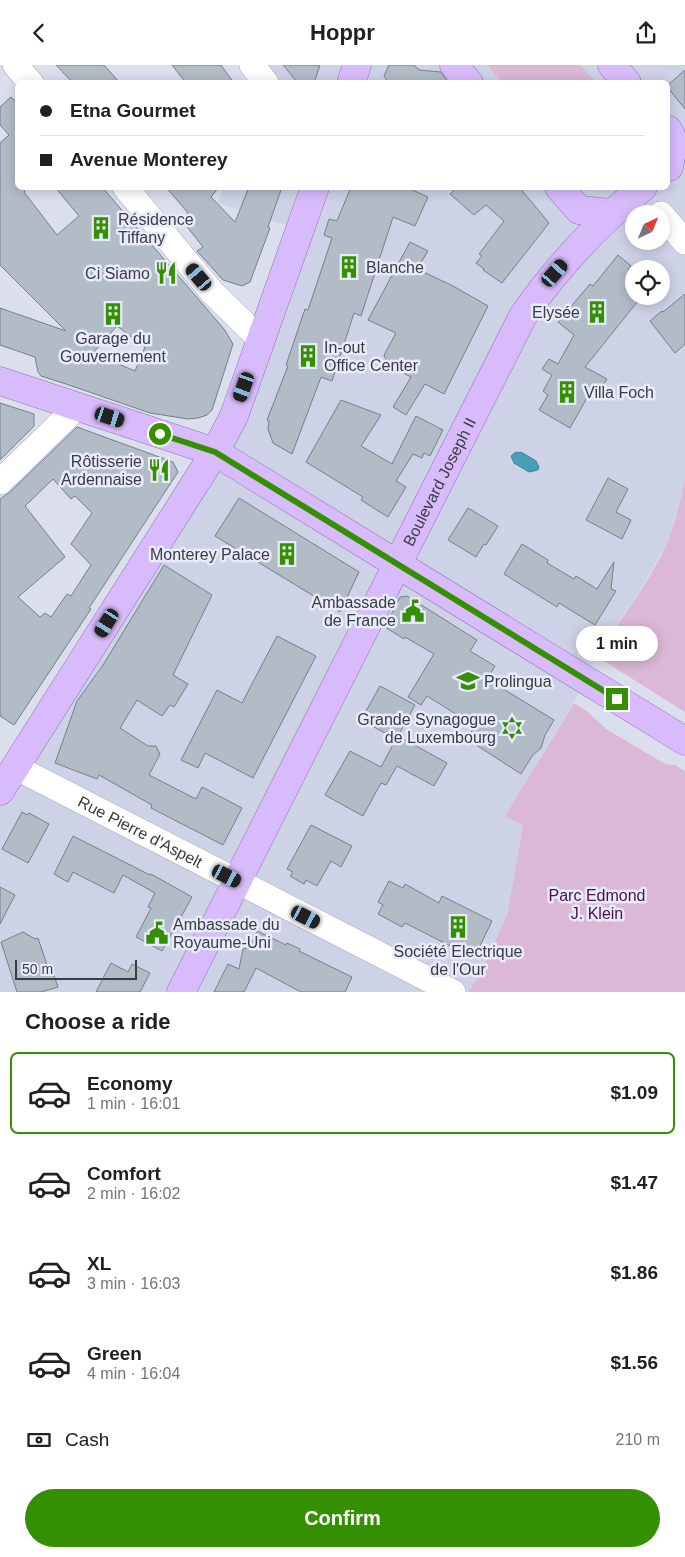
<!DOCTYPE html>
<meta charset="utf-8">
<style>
:root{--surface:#fff;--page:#f2f2f2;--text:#202124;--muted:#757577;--line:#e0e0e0;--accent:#349001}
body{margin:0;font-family:Arial,sans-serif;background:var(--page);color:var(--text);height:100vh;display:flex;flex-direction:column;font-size:19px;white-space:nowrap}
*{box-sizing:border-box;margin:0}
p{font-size:16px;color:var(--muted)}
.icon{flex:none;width:28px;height:28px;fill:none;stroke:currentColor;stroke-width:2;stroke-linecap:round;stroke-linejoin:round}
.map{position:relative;height:927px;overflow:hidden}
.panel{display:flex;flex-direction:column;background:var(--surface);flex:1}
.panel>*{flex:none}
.guide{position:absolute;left:15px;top:15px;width:655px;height:110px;border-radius:8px;box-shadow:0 2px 12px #0003;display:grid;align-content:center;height:110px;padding:0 25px;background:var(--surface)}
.needle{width:32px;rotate:44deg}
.tools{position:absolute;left:625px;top:140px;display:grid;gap:10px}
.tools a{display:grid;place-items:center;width:45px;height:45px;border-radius:50%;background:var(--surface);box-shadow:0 2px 12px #0003;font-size:25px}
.scale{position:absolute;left:15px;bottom:12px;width:122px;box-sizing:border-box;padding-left:5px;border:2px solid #3b3c41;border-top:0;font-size:14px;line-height:18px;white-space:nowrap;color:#3b3c41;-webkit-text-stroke:4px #e8ecfa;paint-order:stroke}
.end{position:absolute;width:22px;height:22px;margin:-11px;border:6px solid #349001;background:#fff;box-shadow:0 0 0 2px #fff}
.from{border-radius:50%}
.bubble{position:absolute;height:35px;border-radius:18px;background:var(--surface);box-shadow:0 2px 12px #0003;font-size:16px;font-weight:600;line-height:35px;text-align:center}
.car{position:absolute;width:15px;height:30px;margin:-15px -8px;border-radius:6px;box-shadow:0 0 4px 1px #0007;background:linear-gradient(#222 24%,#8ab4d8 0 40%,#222 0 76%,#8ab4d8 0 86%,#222 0)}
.guide b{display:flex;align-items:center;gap:18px;height:48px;font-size:19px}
.guide b+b{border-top:1px solid var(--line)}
.guide i{width:12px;height:12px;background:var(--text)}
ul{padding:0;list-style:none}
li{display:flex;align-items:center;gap:15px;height:82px;margin:0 10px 8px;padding:0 15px;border:2px solid transparent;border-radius:8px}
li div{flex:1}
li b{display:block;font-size:19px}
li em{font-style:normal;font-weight:600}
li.current{border-color:var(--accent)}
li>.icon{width:45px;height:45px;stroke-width:1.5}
h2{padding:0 25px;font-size:22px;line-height:60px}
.pay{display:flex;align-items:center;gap:12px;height:55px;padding:0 25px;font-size:19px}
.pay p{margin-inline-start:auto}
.button{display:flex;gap:10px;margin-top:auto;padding:10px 25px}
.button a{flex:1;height:58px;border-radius:30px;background:var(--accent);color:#fff;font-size:20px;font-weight:600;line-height:58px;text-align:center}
header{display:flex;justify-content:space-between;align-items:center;height:65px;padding:0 25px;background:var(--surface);font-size:22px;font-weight:600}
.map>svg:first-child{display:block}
.built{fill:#ced2e7;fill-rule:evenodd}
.green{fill:#dbb8d6}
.water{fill:#489fb9;stroke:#448195}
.building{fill:#b2bcc7;stroke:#757f89;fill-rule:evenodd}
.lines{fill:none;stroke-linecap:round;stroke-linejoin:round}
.minor-casing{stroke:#a6a9b7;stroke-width:26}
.major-casing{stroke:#9071b9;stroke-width:29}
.minor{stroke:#fff;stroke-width:25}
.major{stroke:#d7bbfb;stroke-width:28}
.route{stroke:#349001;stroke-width:6}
.labels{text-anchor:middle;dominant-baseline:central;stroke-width:5;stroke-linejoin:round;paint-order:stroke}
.poi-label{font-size:16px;fill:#3b3c41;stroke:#e8ecfa;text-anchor:start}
.street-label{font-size:16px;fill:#3b3c41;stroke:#e8ecfa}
.park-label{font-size:16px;fill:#4f0e4c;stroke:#e8ecfa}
</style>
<header><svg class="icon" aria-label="back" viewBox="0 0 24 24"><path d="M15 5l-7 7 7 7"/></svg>Hoppr<svg class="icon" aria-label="share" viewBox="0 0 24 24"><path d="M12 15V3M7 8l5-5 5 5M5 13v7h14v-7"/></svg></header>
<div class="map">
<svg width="685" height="927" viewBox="0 0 685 927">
<rect width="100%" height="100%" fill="#dbdeec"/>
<path class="built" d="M252 0H685V413L678 446 668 476 638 529 596 591 587 615 505 751 523 759 507 850 480 910 468 927H0V726L199 413 300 165 218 138 223 123 668 122V18H266ZM634 149H661V176H634ZM634 204H661V231H634Z"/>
<path class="green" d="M487 0H580L595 17H502Z
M685 413V647L596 591C621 554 650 517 668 476 676 456 681 434 685 413Z
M574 638 588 647 606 664 665 699 675 700 685 706V927H468L480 910 507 850 523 760 505 751Z"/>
<path class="water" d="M516 387 518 388 521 387 536 396 539 402 538 405 529 407 514 398 511 391Z"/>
<path class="building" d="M56 0H104L120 18H73Z
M172 0H221L234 18H186Z
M283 0H320L314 18H298Z
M389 0H414L419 5 441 7 448 18H389L384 11Z
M685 5V44L668 23V20Z
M11 32 18 39V122H22L25 126 24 127 57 170 79 151 55 122H102L224 264 233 279 212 345 207 350 198 353 188 354 150 348 66 319 41 311 38 307 35 292 0 280V243L66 266 0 200V78L9 70 0 60V42ZM117 261 145 282 135 306 93 288Z
M166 122H219L211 132 235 157 249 122H282L268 162 270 163 250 217 242 221 223 215 197 186 203 182 181 154 188 148Z
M351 122H406L428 132 415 161 393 152 361 251 354 248 332 316 321 312 292 389 273 378 268 364 269 356 267 355 288 301 286 300 305 244 308 245 332 173 324 170 329 154 337 156Z
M457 122H519L549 158 502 218 483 205 484 204 476 198 482 191 479 189 504 156 486 140 474 150 450 129Z
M410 177 428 186 417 204 453 221 488 241 444 329 425 319 406 350 393 342 411 312 392 302 387 297 384 290 396 268 368 255Z
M618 190 631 201 628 204 634 209V231H642L585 302 607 314 599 327 592 324 570 363 539 345 548 330 543 326 552 310 542 304 549 294 558 299 574 270 558 257 590 219 593 221Z
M685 229V279L675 288 650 256 662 246 663 247Z
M341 335 381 350 361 381 392 399 416 351 443 365 430 391 424 388 422 393 413 389 396 416 406 422 388 452 361 435 363 432 306 397Z
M0 338 34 349V361L0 395Z
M77 362 173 397 178 407 89 543 91 544 14 660 0 651V434L10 427ZM53 414 71 434 75 431 92 448 71 479 91 500 71 531 67 529 51 552 45 548 40 552 18 532 65 492 25 441Z
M608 413 628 424 616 447 631 455 622 474 586 455Z
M239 433 359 507 340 547 215 471Z
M468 443 498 461 486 480 484 479 476 492 448 475Z
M522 479 548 495 547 498 574 514 576 511 597 524 614 497 611 524 616 526 595 560 559 538 557 542 504 509Z
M164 500 212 530 173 610 188 619 174 642 170 640 162 651 137 635 120 663 148 681H156L160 689 149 710 196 734 202 722 242 743 223 780 151 743 152 740 99 710 97 714 55 698 77 636 103 600Z
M407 531 477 575 470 586 495 601 487 614 554 655 545 670 541 683 532 691 521 709 467 674 475 661 427 631 421 640 408 632 434 589 405 572 404 574 385 562 400 532Z
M277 571 316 591 253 713 205 688 198 703 181 695 217 625 242 638Z
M380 621 415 640 398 671 447 698 434 721 397 701 386 720 381 718 363 751 325 730 350 686 381 702 396 674 361 655Z
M22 747 27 750 29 748 49 759 28 798 2 784Z
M311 760 352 781 341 802 331 796 317 821 306 815 304 819 290 811 293 807 287 804Z
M73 771 150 810 151 809 192 832 162 886 136 872 151 843 148 842 155 828 123 810 114 828 73 807 68 817 54 809Z
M389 816 403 823 405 819 439 838 442 831 492 856 474 893 405 858 402 862 378 849 383 840 378 837Z
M0 822 15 830 0 859Z
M257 866 286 880 287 878 300 884 299 886 352 912 345 927H301L256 903 244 927H214L228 899 239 904 243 884 250 882Z
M23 867 35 874 38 873 48 903 51 902 58 922 41 927H17L1 877Z
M111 898 128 907 132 899 150 908 140 927H96Z"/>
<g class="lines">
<defs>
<g id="minor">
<path d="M15 0 31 18"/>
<path d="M252 0 266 18"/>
<path d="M125 122 212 227 261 275"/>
<path d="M661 149 685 177"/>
<path d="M0 417 77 342"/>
<path id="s1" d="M15 702 453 927"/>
</g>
<g id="major">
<path d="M454 0 469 18"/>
<path d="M612 0 627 18"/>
<path d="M351 18 357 0"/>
<path d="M668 65C676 75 671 90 669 102"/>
<path d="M559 122 579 145 612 148"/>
<path d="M0 316 215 387 685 676"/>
<path d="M0 726 215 387 234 351 315 122"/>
<path id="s2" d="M181 927 523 251C557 202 596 160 643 122"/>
</g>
</defs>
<use href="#minor" class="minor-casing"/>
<use href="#major" class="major-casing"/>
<use href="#minor" class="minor"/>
<use href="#major" class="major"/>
</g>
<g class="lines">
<path class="route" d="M160 369 215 387 617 634"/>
</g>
<defs>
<symbol id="building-bare" viewBox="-9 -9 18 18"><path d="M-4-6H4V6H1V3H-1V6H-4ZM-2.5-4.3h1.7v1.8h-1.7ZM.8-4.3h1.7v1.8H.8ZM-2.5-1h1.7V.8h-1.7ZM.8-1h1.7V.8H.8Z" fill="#349001" stroke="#e8ecfa" stroke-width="2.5" paint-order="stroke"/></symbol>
<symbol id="restaurant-bare" viewBox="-9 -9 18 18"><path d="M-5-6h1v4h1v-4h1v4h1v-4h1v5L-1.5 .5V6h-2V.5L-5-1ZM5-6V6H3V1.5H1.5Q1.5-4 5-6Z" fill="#349001" stroke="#e8ecfa" stroke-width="2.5" paint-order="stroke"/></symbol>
<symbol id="civic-bare" viewBox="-9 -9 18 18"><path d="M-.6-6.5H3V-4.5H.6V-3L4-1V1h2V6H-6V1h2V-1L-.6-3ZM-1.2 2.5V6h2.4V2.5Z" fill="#349001" stroke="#e8ecfa" stroke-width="2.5" paint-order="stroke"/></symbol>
<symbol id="school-bare" viewBox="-9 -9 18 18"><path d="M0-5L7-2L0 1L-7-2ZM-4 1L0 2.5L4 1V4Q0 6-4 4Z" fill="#349001" stroke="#e8ecfa" stroke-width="2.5" paint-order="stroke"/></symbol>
<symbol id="synagogue-bare" viewBox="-9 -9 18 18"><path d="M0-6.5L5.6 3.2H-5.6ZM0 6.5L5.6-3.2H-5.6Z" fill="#349001" stroke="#e8ecfa" stroke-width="2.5" paint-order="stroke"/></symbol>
</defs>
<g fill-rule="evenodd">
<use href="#building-bare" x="85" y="147" width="32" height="32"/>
<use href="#building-bare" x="333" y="186" width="32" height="32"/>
<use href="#restaurant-bare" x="150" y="192" width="32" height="32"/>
<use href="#building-bare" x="581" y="231" width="32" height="32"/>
<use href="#building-bare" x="97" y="233" width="32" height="32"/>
<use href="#building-bare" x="292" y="275" width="32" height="32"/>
<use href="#building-bare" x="551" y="311" width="32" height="32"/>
<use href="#restaurant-bare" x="143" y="389" width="32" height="32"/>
<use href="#building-bare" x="271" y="473" width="32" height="32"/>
<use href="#civic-bare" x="397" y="530" width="32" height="32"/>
<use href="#school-bare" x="452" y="600" width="32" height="32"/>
<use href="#synagogue-bare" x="496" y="647" width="32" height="32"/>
<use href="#building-bare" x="442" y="846" width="32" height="32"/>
<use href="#civic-bare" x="141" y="852" width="32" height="32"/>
</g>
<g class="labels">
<g class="poi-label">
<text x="118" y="154">Résidence<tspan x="118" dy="18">Tiffany</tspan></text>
<text x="366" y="202">Blanche</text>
<text x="150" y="208" text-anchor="end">Ci Siamo</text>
<text x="580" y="247" text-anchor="end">Elysée</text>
<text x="113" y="273" text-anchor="middle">Garage du<tspan x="113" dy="18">Gouvernement</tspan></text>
<text x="324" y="282">In-out<tspan x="324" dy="18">Office Center</tspan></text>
<text x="584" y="327">Villa Foch</text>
<text x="142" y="396" text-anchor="end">Rôtisserie<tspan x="142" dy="18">Ardennaise</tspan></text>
<text x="270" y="489" text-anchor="end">Monterey Palace</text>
<text x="396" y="537" text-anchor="end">Ambassade<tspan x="396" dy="18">de France</tspan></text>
<text x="484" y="616">Prolingua</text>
<text x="496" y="654" text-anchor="end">Grande Synagogue<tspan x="496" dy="18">de Luxembourg</tspan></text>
<text x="173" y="859">Ambassade du<tspan x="173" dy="18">Royaume-Uni</tspan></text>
<text x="458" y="886" text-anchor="middle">Société Electrique<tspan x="458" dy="18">de l'Our</tspan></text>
</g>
<g class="street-label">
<text stroke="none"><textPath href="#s2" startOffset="572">Boulevard Joseph II</textPath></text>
<text stroke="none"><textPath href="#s1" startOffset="141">Rue Pierre d'Aspelt</textPath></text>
</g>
<g class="park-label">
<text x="597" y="830">Parc Edmond<tspan x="597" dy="18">J. Klein</tspan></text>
</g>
</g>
</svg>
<div class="tools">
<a><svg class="needle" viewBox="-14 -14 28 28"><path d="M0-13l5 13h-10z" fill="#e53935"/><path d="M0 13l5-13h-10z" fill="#757577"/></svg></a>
<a><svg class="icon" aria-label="locate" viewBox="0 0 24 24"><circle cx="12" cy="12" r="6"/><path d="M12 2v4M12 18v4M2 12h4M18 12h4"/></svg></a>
</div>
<div class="scale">50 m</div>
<i class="end from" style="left:160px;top:369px"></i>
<i class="end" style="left:617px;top:634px"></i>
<div class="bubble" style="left:576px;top:561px;width:82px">1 min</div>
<i class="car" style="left:555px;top:208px;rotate:41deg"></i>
<i class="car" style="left:199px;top:212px;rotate:320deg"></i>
<i class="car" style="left:244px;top:322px;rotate:200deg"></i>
<i class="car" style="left:110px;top:352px;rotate:108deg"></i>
<i class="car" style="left:107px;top:558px;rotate:212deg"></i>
<i class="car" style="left:227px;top:811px;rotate:117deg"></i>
<i class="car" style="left:306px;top:852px;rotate:117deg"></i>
<div class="guide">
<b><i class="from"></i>Etna Gourmet</b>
<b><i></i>Avenue Monterey</b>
</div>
</div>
<section class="panel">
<h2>Choose a ride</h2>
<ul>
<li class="current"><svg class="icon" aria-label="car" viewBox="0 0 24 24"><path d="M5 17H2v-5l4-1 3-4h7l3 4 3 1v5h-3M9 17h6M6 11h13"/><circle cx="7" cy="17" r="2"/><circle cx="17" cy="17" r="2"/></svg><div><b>Economy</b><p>1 min · 16:01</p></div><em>$1.09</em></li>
<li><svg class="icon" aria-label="car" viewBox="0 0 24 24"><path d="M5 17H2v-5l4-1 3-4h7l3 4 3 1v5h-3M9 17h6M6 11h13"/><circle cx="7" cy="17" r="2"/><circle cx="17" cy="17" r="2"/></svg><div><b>Comfort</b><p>2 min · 16:02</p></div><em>$1.47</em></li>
<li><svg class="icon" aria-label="car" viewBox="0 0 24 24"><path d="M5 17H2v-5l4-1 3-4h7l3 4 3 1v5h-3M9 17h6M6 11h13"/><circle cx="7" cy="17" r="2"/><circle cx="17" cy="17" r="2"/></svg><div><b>XL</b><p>3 min · 16:03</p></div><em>$1.86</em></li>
<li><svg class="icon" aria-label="car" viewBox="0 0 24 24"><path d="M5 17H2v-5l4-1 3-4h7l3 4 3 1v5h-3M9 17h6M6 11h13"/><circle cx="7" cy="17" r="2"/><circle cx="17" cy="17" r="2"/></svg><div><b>Green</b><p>4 min · 16:04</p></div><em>$1.56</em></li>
</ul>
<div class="pay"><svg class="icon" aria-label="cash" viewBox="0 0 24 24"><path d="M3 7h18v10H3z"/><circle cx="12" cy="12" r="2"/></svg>Cash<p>210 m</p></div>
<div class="button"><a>Confirm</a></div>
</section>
